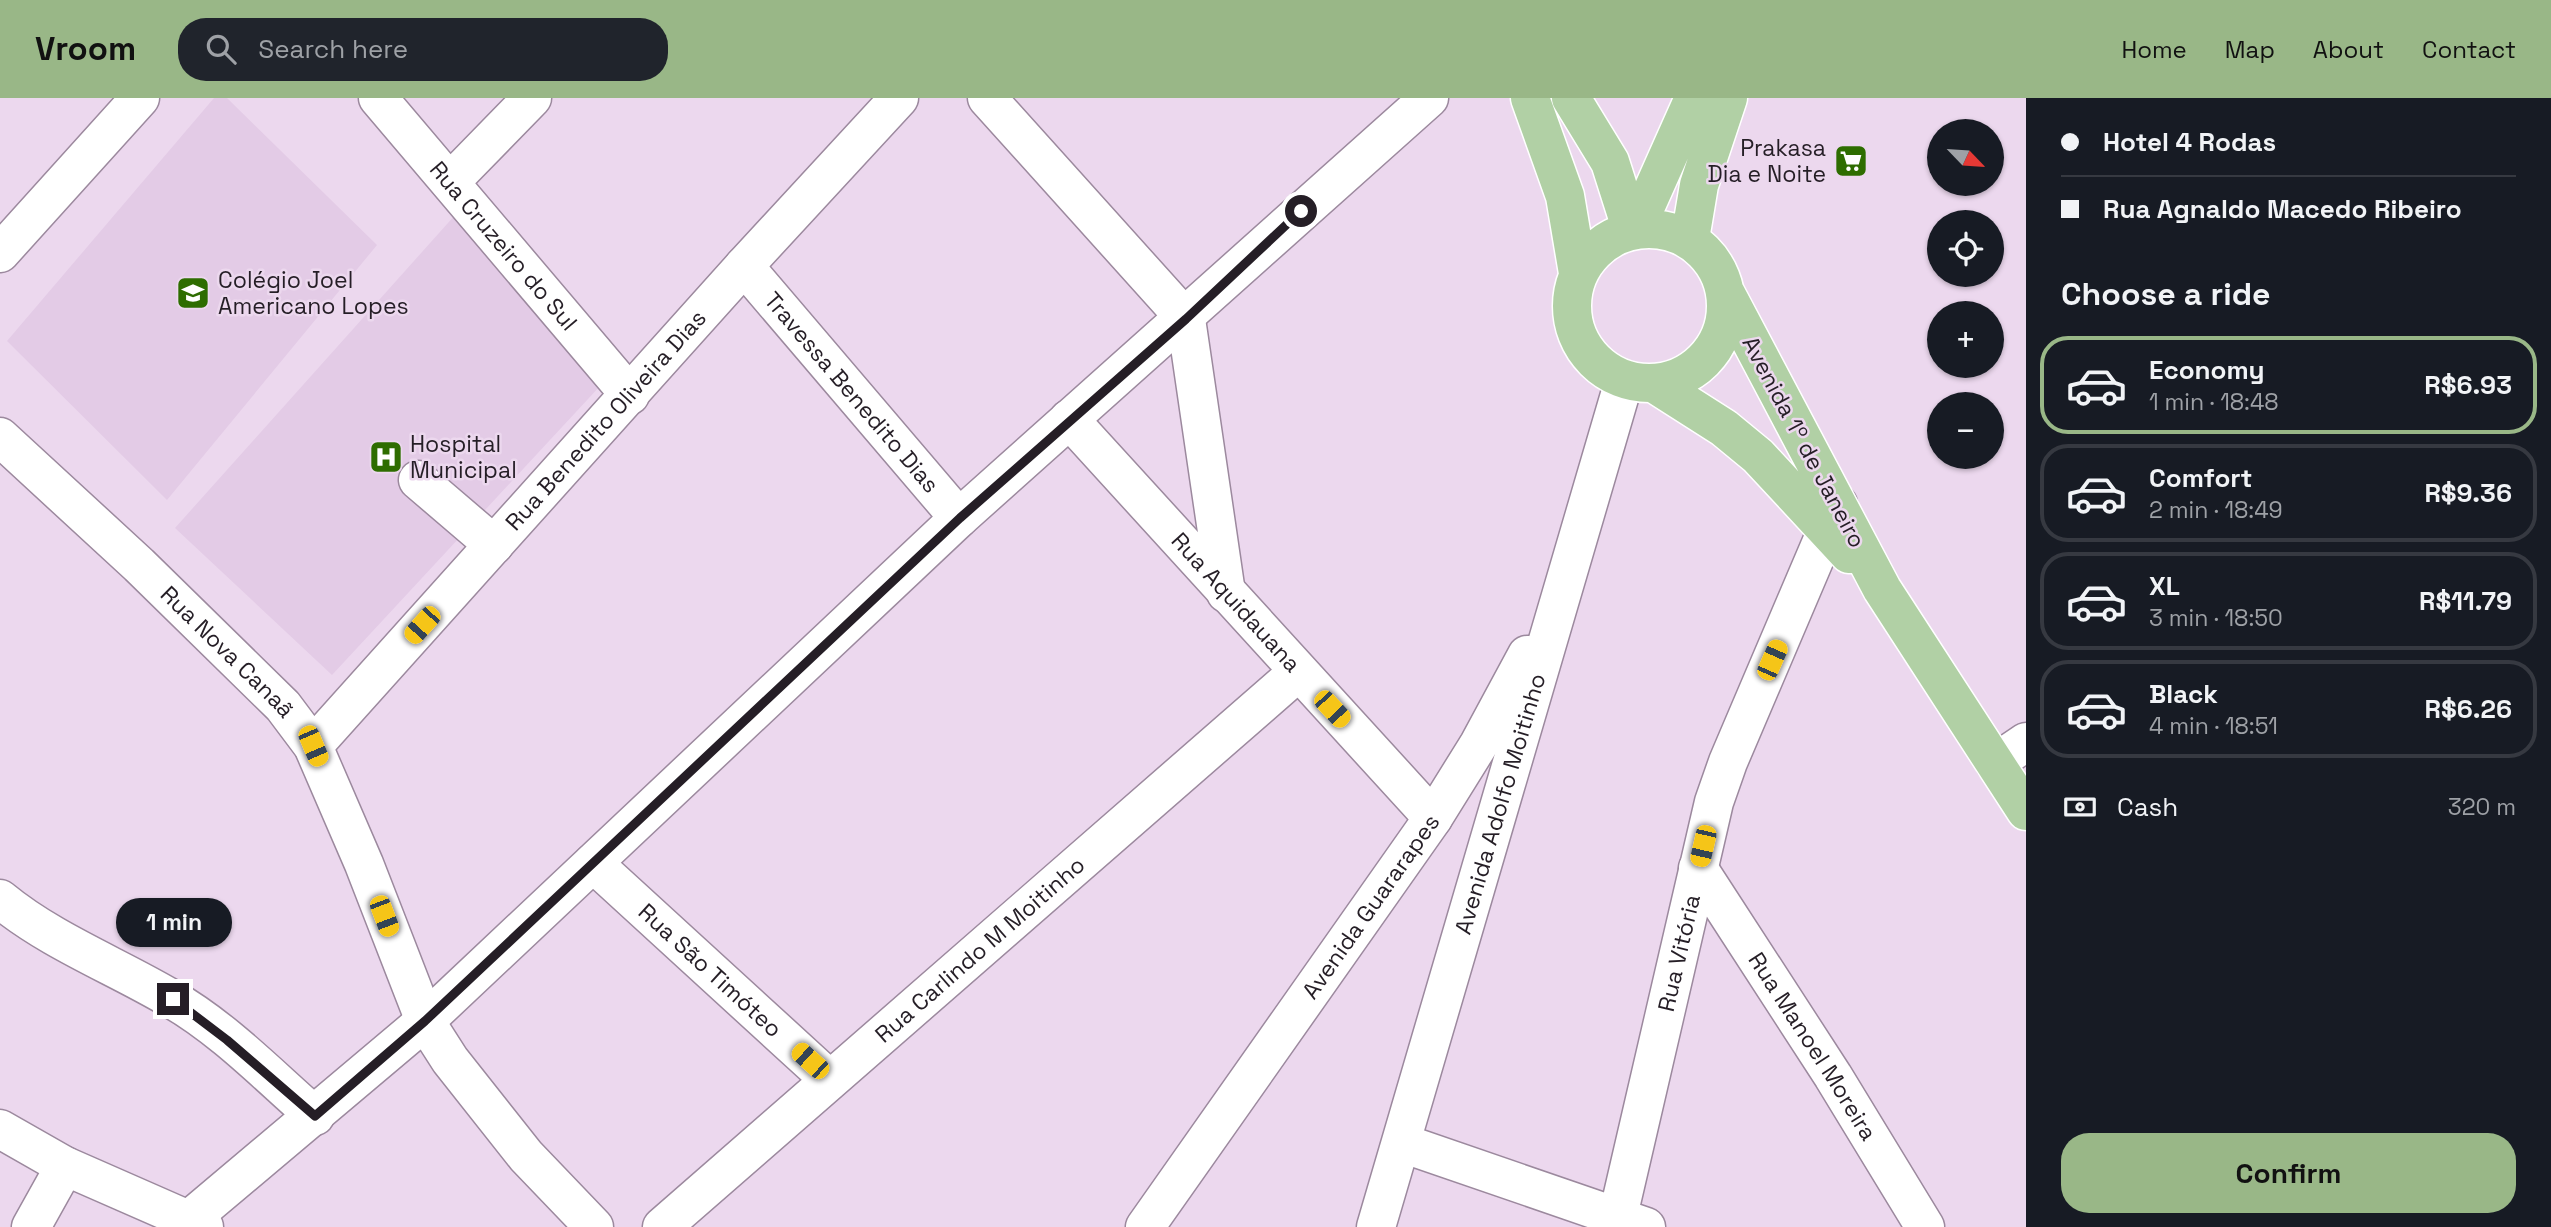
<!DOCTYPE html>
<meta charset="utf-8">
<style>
:root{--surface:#171b24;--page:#20242c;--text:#f1f3f6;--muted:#9ea1a6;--line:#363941;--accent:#99b787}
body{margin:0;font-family:"Space Grotesk",sans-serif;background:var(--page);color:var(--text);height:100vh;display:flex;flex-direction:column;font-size:26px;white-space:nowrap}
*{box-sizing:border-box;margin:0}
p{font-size:23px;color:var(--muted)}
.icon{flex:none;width:38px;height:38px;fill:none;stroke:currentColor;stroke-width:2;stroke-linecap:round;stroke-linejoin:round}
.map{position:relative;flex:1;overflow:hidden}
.drawer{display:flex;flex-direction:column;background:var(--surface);width:525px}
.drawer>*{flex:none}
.hud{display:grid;align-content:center;height:154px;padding:0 35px;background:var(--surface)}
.needle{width:46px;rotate:115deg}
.fabs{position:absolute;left:1927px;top:21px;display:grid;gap:14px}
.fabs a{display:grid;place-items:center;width:77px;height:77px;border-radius:50%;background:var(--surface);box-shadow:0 2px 5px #0004;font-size:35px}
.end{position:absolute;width:32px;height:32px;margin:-16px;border:9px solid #251e26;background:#fff;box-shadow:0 0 0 4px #fff}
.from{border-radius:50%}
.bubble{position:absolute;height:49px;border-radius:24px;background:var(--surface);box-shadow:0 2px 5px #0004;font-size:23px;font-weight:700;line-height:49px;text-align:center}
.car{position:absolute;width:21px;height:42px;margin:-21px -10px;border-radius:9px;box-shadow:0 0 5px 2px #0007;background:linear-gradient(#f5c518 24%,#345 0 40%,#f5c518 0 76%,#345 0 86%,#f5c518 0)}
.hud b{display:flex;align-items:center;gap:24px;height:66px;font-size:26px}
.hud b+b{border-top:2px solid var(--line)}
.hud i{width:18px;height:18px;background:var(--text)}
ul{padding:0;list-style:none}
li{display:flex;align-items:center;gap:21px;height:98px;margin:0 14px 10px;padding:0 21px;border:4px solid var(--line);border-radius:28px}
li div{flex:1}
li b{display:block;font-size:26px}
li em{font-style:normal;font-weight:700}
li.active{border-color:var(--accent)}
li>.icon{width:63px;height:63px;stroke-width:1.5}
h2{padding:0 35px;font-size:32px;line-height:84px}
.pay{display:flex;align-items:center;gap:18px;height:77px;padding:0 35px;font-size:26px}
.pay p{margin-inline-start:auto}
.primary-button{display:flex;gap:14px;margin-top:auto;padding:14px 35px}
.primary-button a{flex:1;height:80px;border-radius:28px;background:var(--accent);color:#111;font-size:28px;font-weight:700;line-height:80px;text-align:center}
header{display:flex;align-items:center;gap:42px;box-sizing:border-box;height:98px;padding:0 35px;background:var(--accent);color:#111}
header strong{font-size:33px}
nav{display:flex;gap:38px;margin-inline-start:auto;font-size:24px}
.search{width:490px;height:63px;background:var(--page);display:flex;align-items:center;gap:18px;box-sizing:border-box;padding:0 24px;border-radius:28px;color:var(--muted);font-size:26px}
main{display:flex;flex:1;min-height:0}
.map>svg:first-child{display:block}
.built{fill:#e3cbe6}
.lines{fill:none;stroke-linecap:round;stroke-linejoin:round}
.minor-casing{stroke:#9c899e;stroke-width:41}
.major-casing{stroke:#fff;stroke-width:41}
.minor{stroke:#fff;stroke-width:38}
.major{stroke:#b1d0a5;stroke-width:38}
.route{stroke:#251e26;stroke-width:9}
.labels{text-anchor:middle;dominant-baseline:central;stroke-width:5;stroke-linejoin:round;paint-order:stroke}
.poi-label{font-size:23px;fill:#251e26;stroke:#ecd8ee;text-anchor:start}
.street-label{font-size:23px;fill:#251e26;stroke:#ecd8ee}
</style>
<header>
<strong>Vroom</strong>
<div class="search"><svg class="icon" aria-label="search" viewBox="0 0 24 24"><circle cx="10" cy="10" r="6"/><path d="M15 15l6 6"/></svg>Search here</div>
<nav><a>Home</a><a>Map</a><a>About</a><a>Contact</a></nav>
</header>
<main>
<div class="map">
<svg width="2026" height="1129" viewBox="0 0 2026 1129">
<rect width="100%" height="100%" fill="#ecd8ee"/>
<path class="built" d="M214 0H227L377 147 167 402 7 243Z
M456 116 601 287 332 577 175 430Z"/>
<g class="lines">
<defs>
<g id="minor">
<path id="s1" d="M378 0 630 297"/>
<path d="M987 0 1186 221 1226 495"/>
<path d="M450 84 532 0"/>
<path d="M0 155 140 0"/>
<path id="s2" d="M744 168 959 420"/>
<path id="s3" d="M1069 321 1433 720"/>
<path id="s4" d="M0 339 139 467 283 608 313 648 364 766 425 923 450 962 526 1058 594 1129"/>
<path d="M418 382 494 447"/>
<path id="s5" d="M313 648 744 168 899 0"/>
<path d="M1995 665 2026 644"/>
<path id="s6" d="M593 765 829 981"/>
<path id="s7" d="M1698 770 1833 978 1925 1129"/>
<path d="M0 801C51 843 114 867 170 900 223 930 269 978 315 1018"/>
<path d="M0 1031 65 1068 204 1129"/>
<path d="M1402 1045 1646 1129"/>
<path id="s8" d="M1618 1118 1714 704 1728 664 1838 406"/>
<path d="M190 1121 425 923 959 420 1429 0"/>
<path d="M31 1129 65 1068"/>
<path id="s9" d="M662 1129 1298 574"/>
<path id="s10" d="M1145 1129 1433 720 1479 646 1527 557"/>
<path id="s11" d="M1376 1129 1624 283"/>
</g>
<path id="major" d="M1530 0 1565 98 1578 175
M1571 0 1610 64 1631 130
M1636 130 1694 0
M1572 208a77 77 0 1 1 154 0a77 77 0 1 1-154 0Z
M1690 141 1699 87 1728 0
M1726 196 1882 491 2026 713
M1655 286 1724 330 1758 358 1849 456"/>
</defs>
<use href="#minor" class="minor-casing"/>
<use href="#major" class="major-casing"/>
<use href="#minor" class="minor"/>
<use href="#major" class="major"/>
</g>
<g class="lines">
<path class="route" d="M173 901 227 942 315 1018 425 923 960 420 1186 221 1301 113"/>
</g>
<defs>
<symbol id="supermarket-square" viewBox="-11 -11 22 22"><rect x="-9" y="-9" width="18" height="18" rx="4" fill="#2e6d00" stroke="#ecd8ee"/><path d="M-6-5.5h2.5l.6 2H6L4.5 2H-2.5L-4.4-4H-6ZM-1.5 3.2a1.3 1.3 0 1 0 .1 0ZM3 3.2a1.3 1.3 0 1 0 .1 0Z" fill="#fff"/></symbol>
<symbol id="school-square" viewBox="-11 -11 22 22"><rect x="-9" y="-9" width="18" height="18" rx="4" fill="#2e6d00" stroke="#ecd8ee"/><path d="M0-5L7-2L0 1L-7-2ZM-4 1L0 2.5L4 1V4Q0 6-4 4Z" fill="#fff"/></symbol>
<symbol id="hospital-square" viewBox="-11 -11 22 22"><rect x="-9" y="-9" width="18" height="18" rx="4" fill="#2e6d00" stroke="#ecd8ee"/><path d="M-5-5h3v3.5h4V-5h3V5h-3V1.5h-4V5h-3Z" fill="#fff"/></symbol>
</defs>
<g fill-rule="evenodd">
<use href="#supermarket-square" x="1832" y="44" width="38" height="38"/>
<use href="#school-square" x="174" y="176" width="38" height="38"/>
<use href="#hospital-square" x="367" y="340" width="38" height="38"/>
</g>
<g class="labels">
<g class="poi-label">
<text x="1826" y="50" text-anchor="end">Prakasa<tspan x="1826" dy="26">Dia e Noite</tspan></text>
<text x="218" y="182">Colégio Joel<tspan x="218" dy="26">Americano Lopes</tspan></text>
<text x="410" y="346">Hospital<tspan x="410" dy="26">Municipal</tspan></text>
</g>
<g class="street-label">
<text stroke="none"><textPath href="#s1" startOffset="194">Rua Cruzeiro do Sul</textPath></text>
<text stroke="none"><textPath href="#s2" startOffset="166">Travessa Benedito Dias</textPath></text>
<text stroke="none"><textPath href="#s5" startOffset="438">Rua Benedito Oliveira Dias</textPath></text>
<text transform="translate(1804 344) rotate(62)">Avenida 1º de Janeiro</text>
<text stroke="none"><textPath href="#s3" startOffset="248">Rua Aquidauana</textPath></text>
<text stroke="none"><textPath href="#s4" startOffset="313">Rua Nova Canaã</textPath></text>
<text stroke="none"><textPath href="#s11" startOffset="441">Avenida Adolfo Moitinho</textPath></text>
<text stroke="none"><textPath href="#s10" startOffset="392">Avenida Guararapes</textPath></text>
<text stroke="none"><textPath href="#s9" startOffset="422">Rua Carlindo M Moitinho</textPath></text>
<text stroke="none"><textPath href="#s8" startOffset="270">Rua Vitória</textPath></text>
<text stroke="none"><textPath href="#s6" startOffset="159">Rua São Timóteo</textPath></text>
<text stroke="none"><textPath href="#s7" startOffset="212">Rua Manoel Moreira</textPath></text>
</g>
</g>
</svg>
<div class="fabs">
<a><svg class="needle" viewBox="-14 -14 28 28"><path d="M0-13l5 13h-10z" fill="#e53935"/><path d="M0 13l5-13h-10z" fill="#9ea1a6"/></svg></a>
<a><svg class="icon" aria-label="locate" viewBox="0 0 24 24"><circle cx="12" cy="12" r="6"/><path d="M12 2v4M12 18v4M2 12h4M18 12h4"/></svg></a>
<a>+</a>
<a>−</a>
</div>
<i class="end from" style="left:1301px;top:113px"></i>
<i class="end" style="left:173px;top:901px"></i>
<div class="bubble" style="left:116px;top:800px;width:116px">1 min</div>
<i class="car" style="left:422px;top:527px;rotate:222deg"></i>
<i class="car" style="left:1772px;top:562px;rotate:24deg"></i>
<i class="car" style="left:1332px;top:611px;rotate:137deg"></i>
<i class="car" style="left:313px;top:648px;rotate:157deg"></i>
<i class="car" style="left:1703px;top:748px;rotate:193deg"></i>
<i class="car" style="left:384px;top:818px;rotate:159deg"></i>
<i class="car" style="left:810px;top:963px;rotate:312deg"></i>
</div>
<section class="drawer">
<div class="hud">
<b><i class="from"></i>Hotel 4 Rodas</b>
<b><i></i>Rua Agnaldo Macedo Ribeiro</b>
</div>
<h2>Choose a ride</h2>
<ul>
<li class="active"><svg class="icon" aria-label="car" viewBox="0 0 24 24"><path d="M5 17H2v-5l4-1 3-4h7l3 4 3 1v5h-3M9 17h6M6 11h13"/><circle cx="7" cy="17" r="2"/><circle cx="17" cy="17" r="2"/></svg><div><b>Economy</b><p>1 min · 18:48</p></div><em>R$6.93</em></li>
<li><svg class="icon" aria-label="car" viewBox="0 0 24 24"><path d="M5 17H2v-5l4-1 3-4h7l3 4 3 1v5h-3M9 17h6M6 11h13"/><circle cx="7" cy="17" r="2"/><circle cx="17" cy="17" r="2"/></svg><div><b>Comfort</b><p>2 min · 18:49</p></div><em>R$9.36</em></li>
<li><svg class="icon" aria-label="car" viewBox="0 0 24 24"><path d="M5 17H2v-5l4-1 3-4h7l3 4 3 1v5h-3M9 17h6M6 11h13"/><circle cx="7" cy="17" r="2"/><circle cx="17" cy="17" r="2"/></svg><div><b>XL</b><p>3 min · 18:50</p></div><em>R$11.79</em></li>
<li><svg class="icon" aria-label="car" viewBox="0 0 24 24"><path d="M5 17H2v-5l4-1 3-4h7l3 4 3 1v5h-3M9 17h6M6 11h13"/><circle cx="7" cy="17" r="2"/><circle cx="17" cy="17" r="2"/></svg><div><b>Black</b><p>4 min · 18:51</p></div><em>R$6.26</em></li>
</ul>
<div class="pay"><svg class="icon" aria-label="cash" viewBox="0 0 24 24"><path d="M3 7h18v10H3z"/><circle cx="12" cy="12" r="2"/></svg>Cash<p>320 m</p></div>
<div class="primary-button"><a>Confirm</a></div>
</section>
</main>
